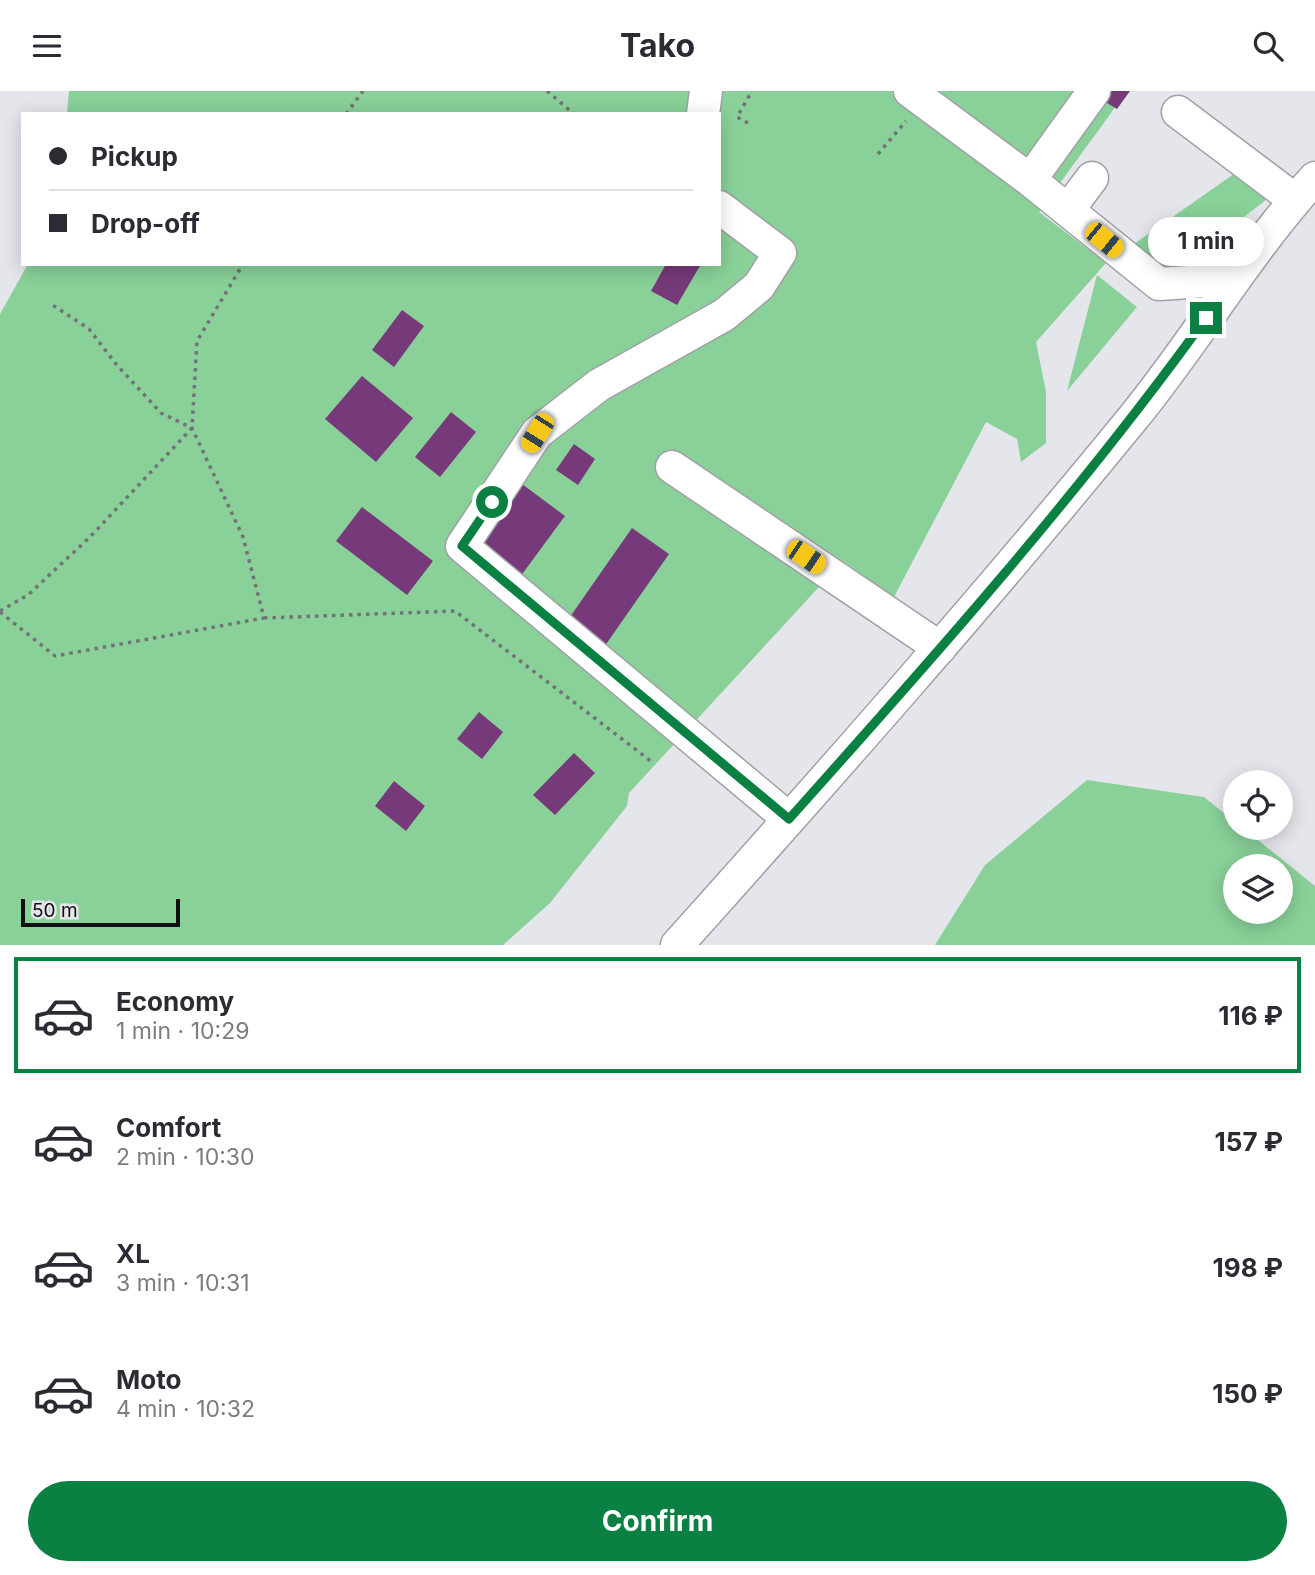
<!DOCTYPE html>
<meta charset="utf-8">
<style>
:root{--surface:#fff;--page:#f7f7f7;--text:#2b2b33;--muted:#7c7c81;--line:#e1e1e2;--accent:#0b8043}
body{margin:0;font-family:Inter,sans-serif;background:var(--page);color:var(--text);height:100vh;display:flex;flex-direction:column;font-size:26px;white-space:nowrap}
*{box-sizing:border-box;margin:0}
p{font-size:23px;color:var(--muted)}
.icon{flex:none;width:38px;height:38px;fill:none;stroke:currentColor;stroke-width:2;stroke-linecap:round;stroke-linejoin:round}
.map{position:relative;height:854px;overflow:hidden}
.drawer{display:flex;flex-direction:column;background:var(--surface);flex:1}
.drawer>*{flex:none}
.guide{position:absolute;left:21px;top:21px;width:700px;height:154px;border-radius:0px;box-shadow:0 4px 18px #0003;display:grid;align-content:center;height:154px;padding:0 28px;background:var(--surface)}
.fabs{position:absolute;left:1223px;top:679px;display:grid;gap:14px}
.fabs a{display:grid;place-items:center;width:70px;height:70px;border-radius:50%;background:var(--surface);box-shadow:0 4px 18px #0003;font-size:35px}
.scale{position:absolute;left:21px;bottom:18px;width:159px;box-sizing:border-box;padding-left:7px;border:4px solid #101012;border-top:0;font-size:19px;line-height:24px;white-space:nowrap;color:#101012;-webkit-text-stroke:5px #e5e6ec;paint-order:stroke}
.end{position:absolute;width:32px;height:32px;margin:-16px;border:9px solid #0b8043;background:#fff;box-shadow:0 0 0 4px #fff}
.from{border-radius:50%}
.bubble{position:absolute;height:49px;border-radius:24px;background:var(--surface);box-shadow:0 4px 18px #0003;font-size:23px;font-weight:700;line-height:49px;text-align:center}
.car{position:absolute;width:21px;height:42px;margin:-21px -10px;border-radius:9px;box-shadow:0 0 5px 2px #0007;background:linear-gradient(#f5c518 24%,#345 0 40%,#f5c518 0 76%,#345 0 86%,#f5c518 0)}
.guide b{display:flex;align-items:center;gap:24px;height:66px;font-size:26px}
.guide b+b{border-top:2px solid var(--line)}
.guide i{width:18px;height:18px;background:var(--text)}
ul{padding:12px 0 0;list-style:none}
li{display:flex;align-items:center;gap:21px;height:116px;margin:0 14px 10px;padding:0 14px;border:4px solid transparent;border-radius:0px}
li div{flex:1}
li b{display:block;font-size:26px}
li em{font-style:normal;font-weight:700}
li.selected{border-color:var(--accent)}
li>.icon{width:63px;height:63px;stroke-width:1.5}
.primary-button{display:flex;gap:14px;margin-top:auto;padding:14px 28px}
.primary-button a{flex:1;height:80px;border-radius:42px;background:var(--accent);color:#fff;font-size:28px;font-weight:700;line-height:80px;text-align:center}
header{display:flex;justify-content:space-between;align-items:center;height:91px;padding:0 28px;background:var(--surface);font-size:32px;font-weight:700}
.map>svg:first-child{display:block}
.green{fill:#89d199;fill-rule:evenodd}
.building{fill:#76397a}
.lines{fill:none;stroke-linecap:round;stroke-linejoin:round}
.minor-casing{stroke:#a0a1a6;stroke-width:35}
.path{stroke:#727377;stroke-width:3.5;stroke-dasharray:3.5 5;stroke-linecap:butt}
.minor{stroke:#fff;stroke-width:32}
.route{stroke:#0b8043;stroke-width:9}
</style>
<header><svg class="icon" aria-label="menu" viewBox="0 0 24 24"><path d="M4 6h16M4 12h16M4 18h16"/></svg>Tako<svg class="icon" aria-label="search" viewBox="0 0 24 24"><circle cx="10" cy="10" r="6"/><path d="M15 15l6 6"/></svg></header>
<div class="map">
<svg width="1315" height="854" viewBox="0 0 1315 854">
<rect width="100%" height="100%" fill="#e5e6ec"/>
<path class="green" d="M69 0H1127L1039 121 1106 172 1036 251 1046 301V352L1021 371 1017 348 986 331 894 506 843 470 629 702 627 715 550 812 503 854H0V223L28 173H719V23H67Z
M1241 78 1266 109 1172 181 1134 153Z
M1097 184 1137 216 1067 300Z
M1087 689 1204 706 1235 731 1236 737H1243L1315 795V854H935L985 774ZM1236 775H1281V821H1236Z"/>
<path class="building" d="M1110 0H1130L1117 18 1102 9Z
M666 173H701L677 214 651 200Z
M402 219 424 235 394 276 372 259Z
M362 285 413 327 376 371 325 328Z
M451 321 476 341 440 386 415 366Z
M574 353 595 368 578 394 556 379Z
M522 393 565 425 520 486 476 454Z
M362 416 433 470 407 504 336 450Z
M632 437 669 463 602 559 565 533Z
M479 621 503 641 482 668 457 648Z
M574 662 595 682 555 724 533 704Z
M394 690 425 715 406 740 375 715Z"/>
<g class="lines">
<defs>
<path id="minor" d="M910 0 1030 89 1159 193 1235 188
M1178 21 1295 109
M703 23 706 0
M1030 89 1094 0
M719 116 780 162 759 195 724 224 599 294 537 342 462 455 789 728
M1068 119 1092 87
M672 376 940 557
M677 854C832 681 986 507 1133 327 1197 249 1247 161 1315 87"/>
</defs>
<use href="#minor" class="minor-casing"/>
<path class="path" d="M547 0 574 23
M346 23 363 0
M748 32 737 26 752 0
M878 63 906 30
M0 520 28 504 90 446 192 337 197 250 243 173
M0 521 55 565 264 527 243 446 192 337 161 322 116 273 89 238 51 213
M264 527 455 520 652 671"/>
<use href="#minor" class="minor"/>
</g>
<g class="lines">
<path class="route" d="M492 411 462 455 789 728C934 566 1079 403 1206 227"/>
</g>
</svg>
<div class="fabs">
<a><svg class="icon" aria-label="locate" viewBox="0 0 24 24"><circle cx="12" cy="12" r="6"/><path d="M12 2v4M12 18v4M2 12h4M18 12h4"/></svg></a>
<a><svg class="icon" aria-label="layers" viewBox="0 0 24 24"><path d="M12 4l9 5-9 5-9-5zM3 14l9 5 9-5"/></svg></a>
</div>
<div class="scale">50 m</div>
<i class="end from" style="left:492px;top:411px"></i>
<i class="end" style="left:1206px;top:227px"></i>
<div class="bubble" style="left:1148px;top:126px;width:116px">1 min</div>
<i class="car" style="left:1104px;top:149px;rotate:129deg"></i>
<i class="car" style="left:537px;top:342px;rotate:212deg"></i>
<i class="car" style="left:806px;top:466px;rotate:124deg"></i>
<div class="guide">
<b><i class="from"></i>Pickup</b>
<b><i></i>Drop-off</b>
</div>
</div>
<section class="drawer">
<ul>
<li class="selected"><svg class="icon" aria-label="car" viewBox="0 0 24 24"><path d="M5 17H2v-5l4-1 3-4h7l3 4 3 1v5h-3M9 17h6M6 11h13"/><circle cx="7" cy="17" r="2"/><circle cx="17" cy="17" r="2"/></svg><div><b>Economy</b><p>1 min · 10:29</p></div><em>116 ₽</em></li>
<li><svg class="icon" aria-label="car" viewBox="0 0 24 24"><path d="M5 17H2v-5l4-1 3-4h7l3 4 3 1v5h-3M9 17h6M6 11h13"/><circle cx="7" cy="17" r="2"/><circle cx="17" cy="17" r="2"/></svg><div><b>Comfort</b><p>2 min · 10:30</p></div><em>157 ₽</em></li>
<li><svg class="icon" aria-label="car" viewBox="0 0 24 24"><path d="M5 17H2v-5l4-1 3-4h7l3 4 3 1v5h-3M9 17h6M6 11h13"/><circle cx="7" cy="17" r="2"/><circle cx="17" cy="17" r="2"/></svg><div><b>XL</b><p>3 min · 10:31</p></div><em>198 ₽</em></li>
<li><svg class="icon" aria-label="car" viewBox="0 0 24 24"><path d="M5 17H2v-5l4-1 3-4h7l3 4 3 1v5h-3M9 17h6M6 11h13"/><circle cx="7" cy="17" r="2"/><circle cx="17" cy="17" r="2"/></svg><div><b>Moto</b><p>4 min · 10:32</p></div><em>150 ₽</em></li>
</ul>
<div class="primary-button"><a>Confirm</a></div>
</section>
